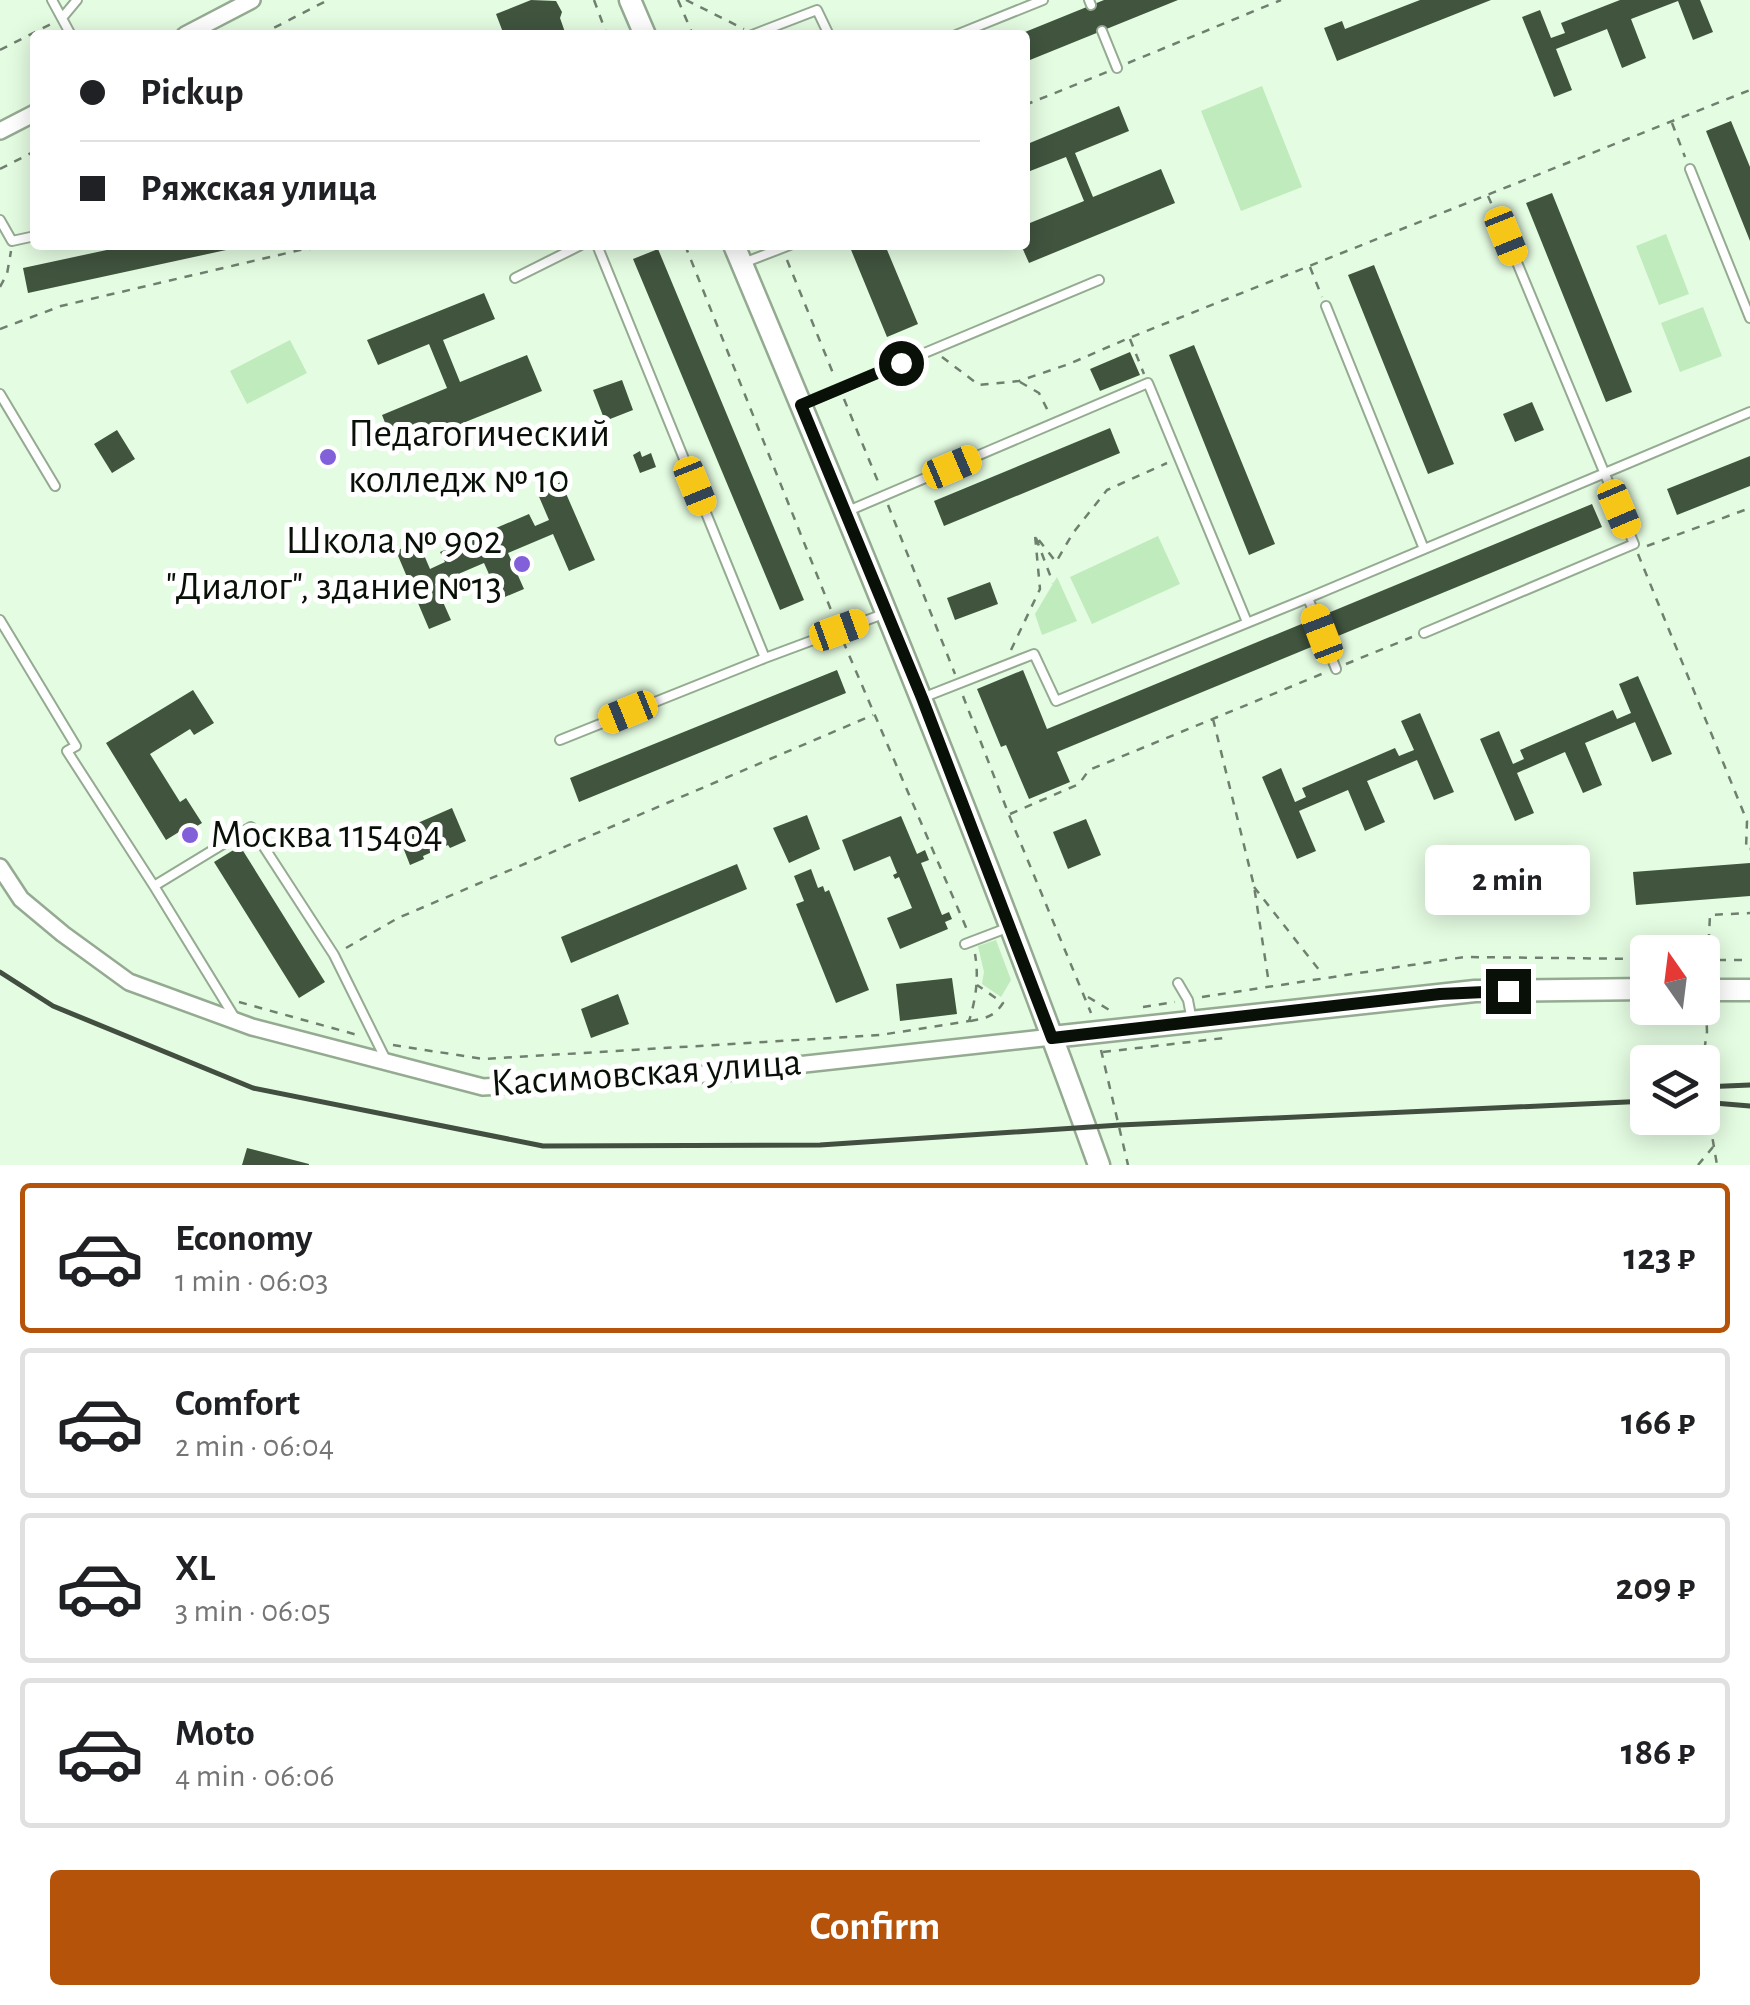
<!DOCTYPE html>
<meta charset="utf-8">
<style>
:root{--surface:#fff;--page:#f2f2f2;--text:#202124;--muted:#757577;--line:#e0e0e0;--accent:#b45309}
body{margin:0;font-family:"Alegreya Sans",sans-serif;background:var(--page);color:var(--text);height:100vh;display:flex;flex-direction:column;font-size:38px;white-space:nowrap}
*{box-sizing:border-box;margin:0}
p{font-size:32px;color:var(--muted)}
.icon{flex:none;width:55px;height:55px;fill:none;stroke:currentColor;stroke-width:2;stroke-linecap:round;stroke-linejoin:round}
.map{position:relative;height:1165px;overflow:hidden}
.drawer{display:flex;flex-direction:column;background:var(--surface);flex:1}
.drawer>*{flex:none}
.hud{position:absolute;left:30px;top:30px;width:1000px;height:220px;border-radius:10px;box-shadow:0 5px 25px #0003;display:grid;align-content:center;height:220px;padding:0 50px;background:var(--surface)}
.needle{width:65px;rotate:346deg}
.controls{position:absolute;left:1630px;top:935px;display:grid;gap:20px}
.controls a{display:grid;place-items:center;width:90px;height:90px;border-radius:10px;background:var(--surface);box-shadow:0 5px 25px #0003;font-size:50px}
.end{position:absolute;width:45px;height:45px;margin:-22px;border:12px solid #081007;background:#fff;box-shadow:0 0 0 5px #fff}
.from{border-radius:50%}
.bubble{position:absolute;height:70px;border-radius:10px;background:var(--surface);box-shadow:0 5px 25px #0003;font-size:32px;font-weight:700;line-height:70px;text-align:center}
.car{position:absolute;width:30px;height:60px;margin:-30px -15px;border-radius:12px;box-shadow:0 0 8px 2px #0007;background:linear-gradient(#f5c518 24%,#345 0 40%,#f5c518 0 76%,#345 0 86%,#f5c518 0)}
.hud b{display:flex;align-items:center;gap:35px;height:95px;font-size:38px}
.hud b+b{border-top:2px solid var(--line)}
.hud i{width:25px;height:25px;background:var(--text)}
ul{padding:18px 0 0;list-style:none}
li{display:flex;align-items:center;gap:30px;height:150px;margin:0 20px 15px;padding:0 30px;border:5px solid var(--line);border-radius:10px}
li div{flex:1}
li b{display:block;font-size:38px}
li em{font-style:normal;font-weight:700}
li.active{border-color:var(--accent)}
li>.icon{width:90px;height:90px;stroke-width:1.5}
.primary-button{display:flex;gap:20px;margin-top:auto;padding:20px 50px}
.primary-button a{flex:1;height:115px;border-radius:10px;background:var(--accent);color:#fff;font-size:40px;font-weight:700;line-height:115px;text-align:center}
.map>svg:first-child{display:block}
.green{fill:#c0ebbc}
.building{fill:#40543e}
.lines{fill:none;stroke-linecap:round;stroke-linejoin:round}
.service-casing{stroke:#94aa91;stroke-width:12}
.minor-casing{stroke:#94aa91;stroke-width:20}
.tertiary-casing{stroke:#94aa91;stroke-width:25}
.path{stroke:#70806f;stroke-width:2.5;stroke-dasharray:8 8;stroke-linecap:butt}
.service{stroke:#fff;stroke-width:8}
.minor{stroke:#fff;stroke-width:15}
.tertiary{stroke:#fff;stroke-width:20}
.rail{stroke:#414e40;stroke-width:5}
.route{stroke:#081007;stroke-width:12}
.poi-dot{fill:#8160da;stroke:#fff;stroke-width:4}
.labels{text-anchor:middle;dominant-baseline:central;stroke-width:10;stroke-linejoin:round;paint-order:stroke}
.poi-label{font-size:40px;fill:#081007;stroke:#fff;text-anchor:start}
.street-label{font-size:40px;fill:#081007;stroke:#fff}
</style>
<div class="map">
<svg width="1750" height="1165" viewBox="0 0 1750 1165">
<rect width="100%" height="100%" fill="#e4fce2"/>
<path class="green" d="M1262 86 1302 187 1241 211 1201 111Z
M1666 234 1689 294 1659 305 1636 246Z
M1703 307 1722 356 1680 372 1661 323Z
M290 340 307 373 247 404 230 371Z
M1158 536 1180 584 1092 624 1070 577Z
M1057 577 1077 621 1042 635 1035 614Z
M996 940 1011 980 1001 997 982 984 984 972 978 946Z"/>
<path class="building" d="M531 0 556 1 562 12 560 18 566 35H504L496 14Z
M1104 0H1178L1025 62V32Z
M1420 0H1491L1337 61 1324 28 1342 21 1345 29Z
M1620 0H1700L1713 32 1693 40 1678 1 1631 19 1646 58 1622 68 1607 29 1556 49 1572 90 1554 97 1522 17 1540 10 1551 38 1565 33 1561 23Z
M1119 106 1129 131 1075 153 1093 197 1161 169 1175 203 1029 263 1021 245H1025V225L1084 201 1066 157 1025 173V145Z
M1731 121 1750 167V241L1706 131Z
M1552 193 1632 392 1606 402 1526 203Z
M130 245 240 247 28 293 23 268Z
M849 245H885L918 324 887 337Z
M658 249 804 600 780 610 633 259Z
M1374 265 1454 464 1428 474 1348 275Z
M484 293 495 319 443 340 460 382 527 355 542 391 396 450 382 415 447 388 429 344 378 365 367 340Z
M1194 345 1275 544 1249 555 1169 355Z
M1130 352 1140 375 1100 391 1090 369Z
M622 380 633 410 605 421 593 390Z
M1532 402 1544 430 1515 442 1503 414Z
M1110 428 1120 453 944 526 934 501Z
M117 430 135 459 112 473 94 444Z
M640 451 642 457 651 453 656 467 640 473 633 455Z
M1750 456V486L1677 515 1667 489Z
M561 482 595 560 569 571 553 534 508 553 524 589 500 599 484 563 435 584 451 620 429 629 396 551 418 541 430 569 445 562 440 552 529 514 535 526 549 520 537 492Z
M1592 504 1602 527 1057 752 1070 782 1029 799 1006 745 1001 747 977 689 1023 670 1047 729Z
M990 582 998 604 955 620 947 598Z
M837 670 846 693 579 802 570 778Z
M1638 676 1672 754 1652 762 1635 722 1585 743 1602 785 1583 793 1565 752 1517 773 1534 813 1515 821 1480 739 1499 731 1513 764 1524 759 1520 750 1613 710 1617 719 1631 713 1619 684Z
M193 690 214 723 194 735 190 729 150 754 180 802 186 798 202 823 189 831 187 827 166 840 106 743Z
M1420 713 1454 792 1434 800 1417 760 1367 781 1385 822 1365 831 1348 790 1299 811 1316 851 1297 859 1262 777 1281 768 1295 802 1306 797 1302 788 1395 748 1399 756 1414 750 1401 721Z
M452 808 466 841 450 848 448 845 423 856 424 859 410 865 397 832Z
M807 815 820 849 789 863 773 828Z
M901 816 917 854 925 850 929 860 921 863 942 915 949 912 952 919 945 922 948 929 900 949 887 918 912 908 899 877 895 879 893 875 897 873 890 856 854 871 842 840Z
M1086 819 1101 855 1068 869 1053 832Z
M240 846 325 982 299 998 214 862Z
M1750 863V896L1636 905 1633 872Z
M737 864 747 889 571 963 561 937Z
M811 869 818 888 823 886 825 892 829 890 869 990 836 1003 796 904 804 901 794 876Z
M952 978 957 1014 900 1021 896 984Z
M618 994 629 1024 591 1038 581 1009Z
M247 1148 309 1164V1165H242Z"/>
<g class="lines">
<defs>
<path id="service" d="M52 0 71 35
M1089 0 1091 5
M62 18 77 0
M1102 31 1117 68
M752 35 817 10 829 35
M956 35 1043 0
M1690 169 1750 318
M0 220 12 241 35 236
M597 245 765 658
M746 262 790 245
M515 278 581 245
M1326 306 1424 549
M0 394 55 486
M805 403 1099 280
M848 511 1148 383 1247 622
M1308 598 1336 669
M0 620 76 746 67 751 154 886 235 1018
M1424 633 1634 544 1506 236
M922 698 1034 654 1056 701 1308 598 1750 412
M560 740 765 658 886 613
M154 886 251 827 334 955 385 1058
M965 944 1007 928
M1178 983 1188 1000 1192 1021"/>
<path id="minor" d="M185 35 252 0
M0 131 35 113
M0 867 21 899 63 934 129 982 252 1027 483 1087 723 1073 1052 1037"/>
<path id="tertiary" d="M630 0 645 35
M734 245C862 549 987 854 1099 1165
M1702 990H1750
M1052 1037 1475 991 1648 989"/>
</defs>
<use href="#service" class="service-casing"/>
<use href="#minor" class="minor-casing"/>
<use href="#tertiary" class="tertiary-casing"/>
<path class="path" d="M594 0 607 35
M678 0 693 35
M686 0 744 29
M260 35 328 0
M0 50 51 24
M1128 63 1281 0
M1025 105 1107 72
M1672 123 1685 157
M0 169 35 151
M1488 196 1501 226
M685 245 835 620
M787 260 835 378
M1310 267 1322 297
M0 287 7 274 11 251
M0 329 61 306 300 250 345 245
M1130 339 1144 374
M942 357 979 385 1019 381 1069 364 1129 338 1750 90
M1020 382 1039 393 1048 411
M844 399 879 484
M888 505 955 674
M1036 538 1053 583
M1647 546 1750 508
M1638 554 1747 821 1746 849H1750
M843 641 968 932
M1011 650 1040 589 1035 535 1056 562 1073 533 1107 490 1167 463
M1346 664 1412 637
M963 696 1009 815 1091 1013
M1213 719 1254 886 1269 984
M1010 814 1079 784 1089 770 1324 673
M1254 887 1323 975
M346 948 398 918 873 715
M1702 960H1750
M1707 974 1710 915 1750 913
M1088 997 1111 1011
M1202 997 1464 957 1648 959
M239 1002 361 1036
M1143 1007 1175 1002
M970 1021C986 1018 994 1017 1003 1003L977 985
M393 1045 483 1059 880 1035 969 1021C976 999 979 977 975 954
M1101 1050 1128 1165
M1103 1052 1224 1038
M1702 1065 1707 1032 1706 1007
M1702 1076 1717 1165
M1698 1165 1713 1147"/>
<use href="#service" class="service"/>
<use href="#minor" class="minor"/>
<use href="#tertiary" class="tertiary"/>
<path class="rail" d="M0 972 53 1006 253 1088 543 1146 820 1145 1120 1125 1648 1101
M1702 1087 1750 1085
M1702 1102 1750 1106"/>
</g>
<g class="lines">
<path class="route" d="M901 363 801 405 922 698 1052 1038 1440 994 1508 991"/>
</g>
<g class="poi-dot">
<circle cx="328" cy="457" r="10"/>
<circle cx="522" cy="564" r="10"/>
<circle cx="190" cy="835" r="10"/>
</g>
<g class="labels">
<g class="poi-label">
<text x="348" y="434">Педагогический<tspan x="348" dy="46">колледж № 10</tspan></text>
<text x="502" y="541" text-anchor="end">Школа № 902<tspan x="502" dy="46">"Диалог", здание №13</tspan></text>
<text x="210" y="835">Москва 115404</text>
</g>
<g class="street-label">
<text transform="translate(646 1073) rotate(-4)">Касимовская улица</text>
</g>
</g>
</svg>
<div class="controls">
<a><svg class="needle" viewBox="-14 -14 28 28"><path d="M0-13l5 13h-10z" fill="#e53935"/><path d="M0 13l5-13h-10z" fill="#757577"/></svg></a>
<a><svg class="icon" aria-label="layers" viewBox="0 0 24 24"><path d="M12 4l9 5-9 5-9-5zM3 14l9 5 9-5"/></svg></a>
</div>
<i class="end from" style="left:901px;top:363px"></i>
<i class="end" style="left:1508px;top:991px"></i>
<div class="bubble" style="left:1425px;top:845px;width:165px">2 min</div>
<i class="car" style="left:1506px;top:236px;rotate:158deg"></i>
<i class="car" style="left:952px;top:467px;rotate:67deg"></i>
<i class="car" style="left:695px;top:486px;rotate:158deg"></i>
<i class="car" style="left:1619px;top:509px;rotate:157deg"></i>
<i class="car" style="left:839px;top:630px;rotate:70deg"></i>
<i class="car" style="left:1322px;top:634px;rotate:339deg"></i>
<i class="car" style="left:628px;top:712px;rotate:248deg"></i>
<div class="hud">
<b><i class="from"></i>Pickup</b>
<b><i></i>Ряжская улица</b>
</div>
</div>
<section class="drawer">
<ul>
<li class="active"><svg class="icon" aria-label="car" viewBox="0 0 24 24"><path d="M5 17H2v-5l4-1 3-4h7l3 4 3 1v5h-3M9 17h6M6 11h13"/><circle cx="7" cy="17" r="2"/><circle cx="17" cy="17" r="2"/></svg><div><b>Economy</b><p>1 min · 06:03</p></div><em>123 ₽</em></li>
<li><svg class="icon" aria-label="car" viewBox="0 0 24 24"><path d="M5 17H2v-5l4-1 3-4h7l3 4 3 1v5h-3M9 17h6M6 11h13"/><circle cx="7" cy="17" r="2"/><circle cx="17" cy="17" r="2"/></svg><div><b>Comfort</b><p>2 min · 06:04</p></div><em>166 ₽</em></li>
<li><svg class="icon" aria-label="car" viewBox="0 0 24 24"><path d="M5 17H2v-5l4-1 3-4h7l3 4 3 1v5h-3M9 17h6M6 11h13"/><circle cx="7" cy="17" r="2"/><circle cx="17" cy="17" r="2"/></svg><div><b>XL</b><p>3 min · 06:05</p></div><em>209 ₽</em></li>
<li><svg class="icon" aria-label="car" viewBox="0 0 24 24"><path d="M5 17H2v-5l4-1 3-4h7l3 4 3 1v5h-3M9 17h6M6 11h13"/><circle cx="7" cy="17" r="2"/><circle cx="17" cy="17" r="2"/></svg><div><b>Moto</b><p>4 min · 06:06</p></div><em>186 ₽</em></li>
</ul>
<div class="primary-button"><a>Confirm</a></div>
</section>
